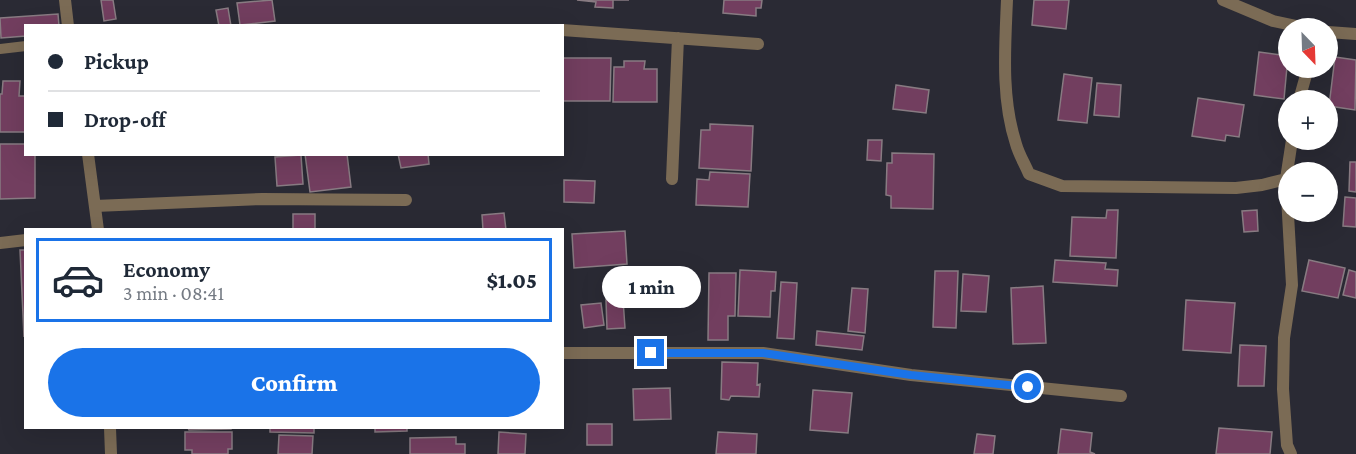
<!DOCTYPE html>
<meta charset="utf-8">
<style>
:root{--surface:#fff;--page:#f2f2f3;--text:#1f2937;--muted:#747a83;--line:#e0e1e3;--accent:#1a73e8}
body{margin:0;font-family:"Crimson Pro",serif;background:var(--page);color:var(--text);height:100vh;display:flex;flex-direction:column;font-size:22px;white-space:nowrap}
*{box-sizing:border-box;margin:0}
p{font-size:20px;color:var(--muted)}
.icon{flex:none;width:33px;height:33px;fill:none;stroke:currentColor;stroke-width:2;stroke-linecap:round;stroke-linejoin:round}
.map{position:relative;flex:1;overflow:hidden}
.side{position:absolute;left:24px;top:228px;width:540px;height:201px;display:flex;flex-direction:column;background:var(--surface);border-radius:0px;box-shadow:0 6px 24px #0002}
.side>*{flex:none}
.top-card{position:absolute;left:24px;top:24px;width:540px;height:132px;border-radius:0px;box-shadow:0 6px 24px #0002;display:grid;align-content:center;height:132px;padding:0 24px;background:var(--surface)}
.needle{width:39px;rotate:157deg}
.tools{position:absolute;left:1278px;top:18px;display:grid;gap:12px}
.tools a{display:grid;place-items:center;width:60px;height:60px;border-radius:50%;background:var(--surface);box-shadow:0 6px 24px #0002;font-size:30px}
.end{position:absolute;width:27px;height:27px;margin:-14px;border:8px solid #1a73e8;background:#fff;box-shadow:0 0 0 3px #fff}
.from{border-radius:50%}
.bubble{position:absolute;height:42px;border-radius:21px;background:var(--surface);box-shadow:0 6px 24px #0002;font-size:20px;font-weight:800;line-height:42px;text-align:center}
.top-card b{display:flex;align-items:center;gap:21px;height:57px;font-size:22px}
.top-card b+b{border-top:2px solid var(--line)}
.top-card i{width:15px;height:15px;background:var(--text)}
ul{padding:10px 0 0;list-style:none}
li{display:flex;align-items:center;gap:18px;height:84px;margin:0 12px 9px;padding:0 12px;border:3px solid transparent;border-radius:0px}
li div{flex:1}
li b{display:block;font-size:22px}
li em{font-style:normal;font-weight:800}
li.selected{border-color:var(--accent)}
li>.icon{width:54px;height:54px;stroke-width:1.5}
.primary-button{display:flex;gap:12px;margin-top:auto;padding:12px 24px}
.primary-button a{flex:1;height:69px;border-radius:36px;background:var(--accent);color:#fff;font-size:24px;font-weight:800;line-height:69px;text-align:center}
.map>svg:first-child{display:block}
.building{fill:#723e5f;stroke:#887b82;stroke-width:1.5}
.lines{fill:none;stroke-linecap:round;stroke-linejoin:round}
.lane{stroke:#7b6b55;stroke-width:10}
.street{stroke:#7b6b55;stroke-width:12}
.route{stroke:#1a73e8;stroke-width:8}
</style>
<div class="map">
<svg width="1356" height="454" viewBox="0 0 1356 454">
<rect width="100%" height="100%" fill="#2a2a34"/>
<path class="building" d="M101 0H113L116 19 104 21Z
M272 0 275 21 240 25 237 3Z
M577 0H629H613V8L595 7 596 2Z
M724 0H762L761 8H756V16L723 13Z
M1034 0H1069L1066 29 1032 25Z
M228 8 231 26H219L216 10Z
M58 14 59 26H26V36L1 38 0 18Z
M1259 52 1288 56 1284 99 1254 95Z
M1335 57 1356 60 1355 110 1329 106Z
M562 58H611L610 101H562Z
M624 61H645L644 69H657V102H613L614 67H624Z
M1064 74 1092 78 1087 123 1058 120Z
M3 81H20L19 96H26V132H0V94H2Z
M1097 83 1121 85 1119 117 1094 115Z
M896 85 929 90 926 113 893 109Z
M1198 98 1244 105 1239 137 1226 135 1225 141 1192 136Z
M710 124 753 126 751 171 699 168 701 130H710Z
M868 140H882L881 161 867 160Z
M0 144H26V154H35V198L0 199Z
M892 153 934 154 933 209 891 208V196L886 195 887 163H892Z
M305 154H347L351 187 310 192Z
M398 154H428L429 164 401 168Z
M301 155 303 184 277 186 275 157Z
M1350 162H1356V192L1349 191Z
M710 172 750 174 748 207 696 205 697 179 709 180Z
M564 180 595 181 594 203 564 202Z
M1345 197 1356 198V227L1343 226Z
M1107 210H1118L1116 258 1070 256 1072 217 1106 218Z
M1257 210 1258 231 1244 232 1242 211Z
M504 213 506 230H483L482 215Z
M293 214H315V230H293Z
M625 231 627 264 574 268 572 234Z
M20 250H26L24 337Z
M1055 260 1106 263 1105 269 1118 270 1117 286 1053 282Z
M1309 260 1345 268 1338 298 1302 291Z
M740 270 776 272 775 291H771L770 317 738 316Z
M1349 270 1356 272V298L1343 295Z
M935 271H958L956 328 933 327Z
M709 273H736L735 316H728V340H708Z
M963 274 989 276 986 312 961 311Z
M781 282 797 283 794 339 777 338Z
M1043 286 1046 343 1013 344 1011 288Z
M852 288 868 289 865 333 848 331Z
M623 299 625 328 607 329 606 300Z
M1186 300 1235 303 1231 353 1183 350Z
M601 303 604 325 584 328 581 305Z
M817 331 864 336 862 350 816 345Z
M1240 345 1266 346 1264 386H1238Z
M722 362 758 363 757 385 760 384 759 397 731 396 729 400 721 399Z
M670 388 671 419 634 420 633 389Z
M813 390 852 393 848 433 810 430Z
M587 424H612V445H587Z
M188 428H231V429L189 430Z
M270 428H314V433L270 432Z
M375 428H407V431L375 432Z
M1219 428 1272 432 1270 454H1216Z
M1061 429 1092 433 1090 452 1095 454H1058Z
M185 432H232V449H228V454H192V450H185Z
M499 432 526 434 525 454H498Z
M718 432 757 434 756 454H716Z
M977 434 995 436 993 454H974Z
M279 435 313 436 312 454H278Z
M456 437V444H465V454H410V438Z"/>
<g class="lines">
<path class="lane" d="M0 49 26 46"/>
<path class="street" d="M65 0 68 26
M1007 0C1005 48 1001 98 1016 144 1019 155 1025 164 1029 174L1062 186 1236 188 1262 185 1286 179
M1223 0 1273 21 1306 28
M562 30 758 44
M1328 32 1356 34
M1299 100 1308 68
M88 154 98 230
M672 179 678 38
M95 206 262 199 406 200
M0 243 26 240
M562 353H763L911 375 1121 396
M110 428 111 454
M1291 454 1287 445 1283 389 1284 338 1292 285 1286 179 1292 140"/>
</g>
<g class="lines">
<path class="route" d="M651 353H763L911 375 1028 387"/>
</g>
</svg>
<div class="tools">
<a><svg class="needle" viewBox="-14 -14 28 28"><path d="M0-13l5 13h-10z" fill="#e53935"/><path d="M0 13l5-13h-10z" fill="#747a83"/></svg></a>
<a>+</a>
<a>−</a>
</div>
<i class="end from" style="left:1028px;top:387px"></i>
<i class="end" style="left:651px;top:353px"></i>
<div class="bubble" style="left:602px;top:266px;width:99px">1 min</div>
<div class="top-card">
<b><i class="from"></i>Pickup</b>
<b><i></i>Drop-off</b>
</div>
<section class="side">
<ul>
<li class="selected"><svg class="icon" aria-label="car" viewBox="0 0 24 24"><path d="M5 17H2v-5l4-1 3-4h7l3 4 3 1v5h-3M9 17h6M6 11h13"/><circle cx="7" cy="17" r="2"/><circle cx="17" cy="17" r="2"/></svg><div><b>Economy</b><p>3 min · 08:41</p></div><em>$1.05</em></li>
</ul>
<div class="primary-button"><a>Confirm</a></div>
</section>
</div>
